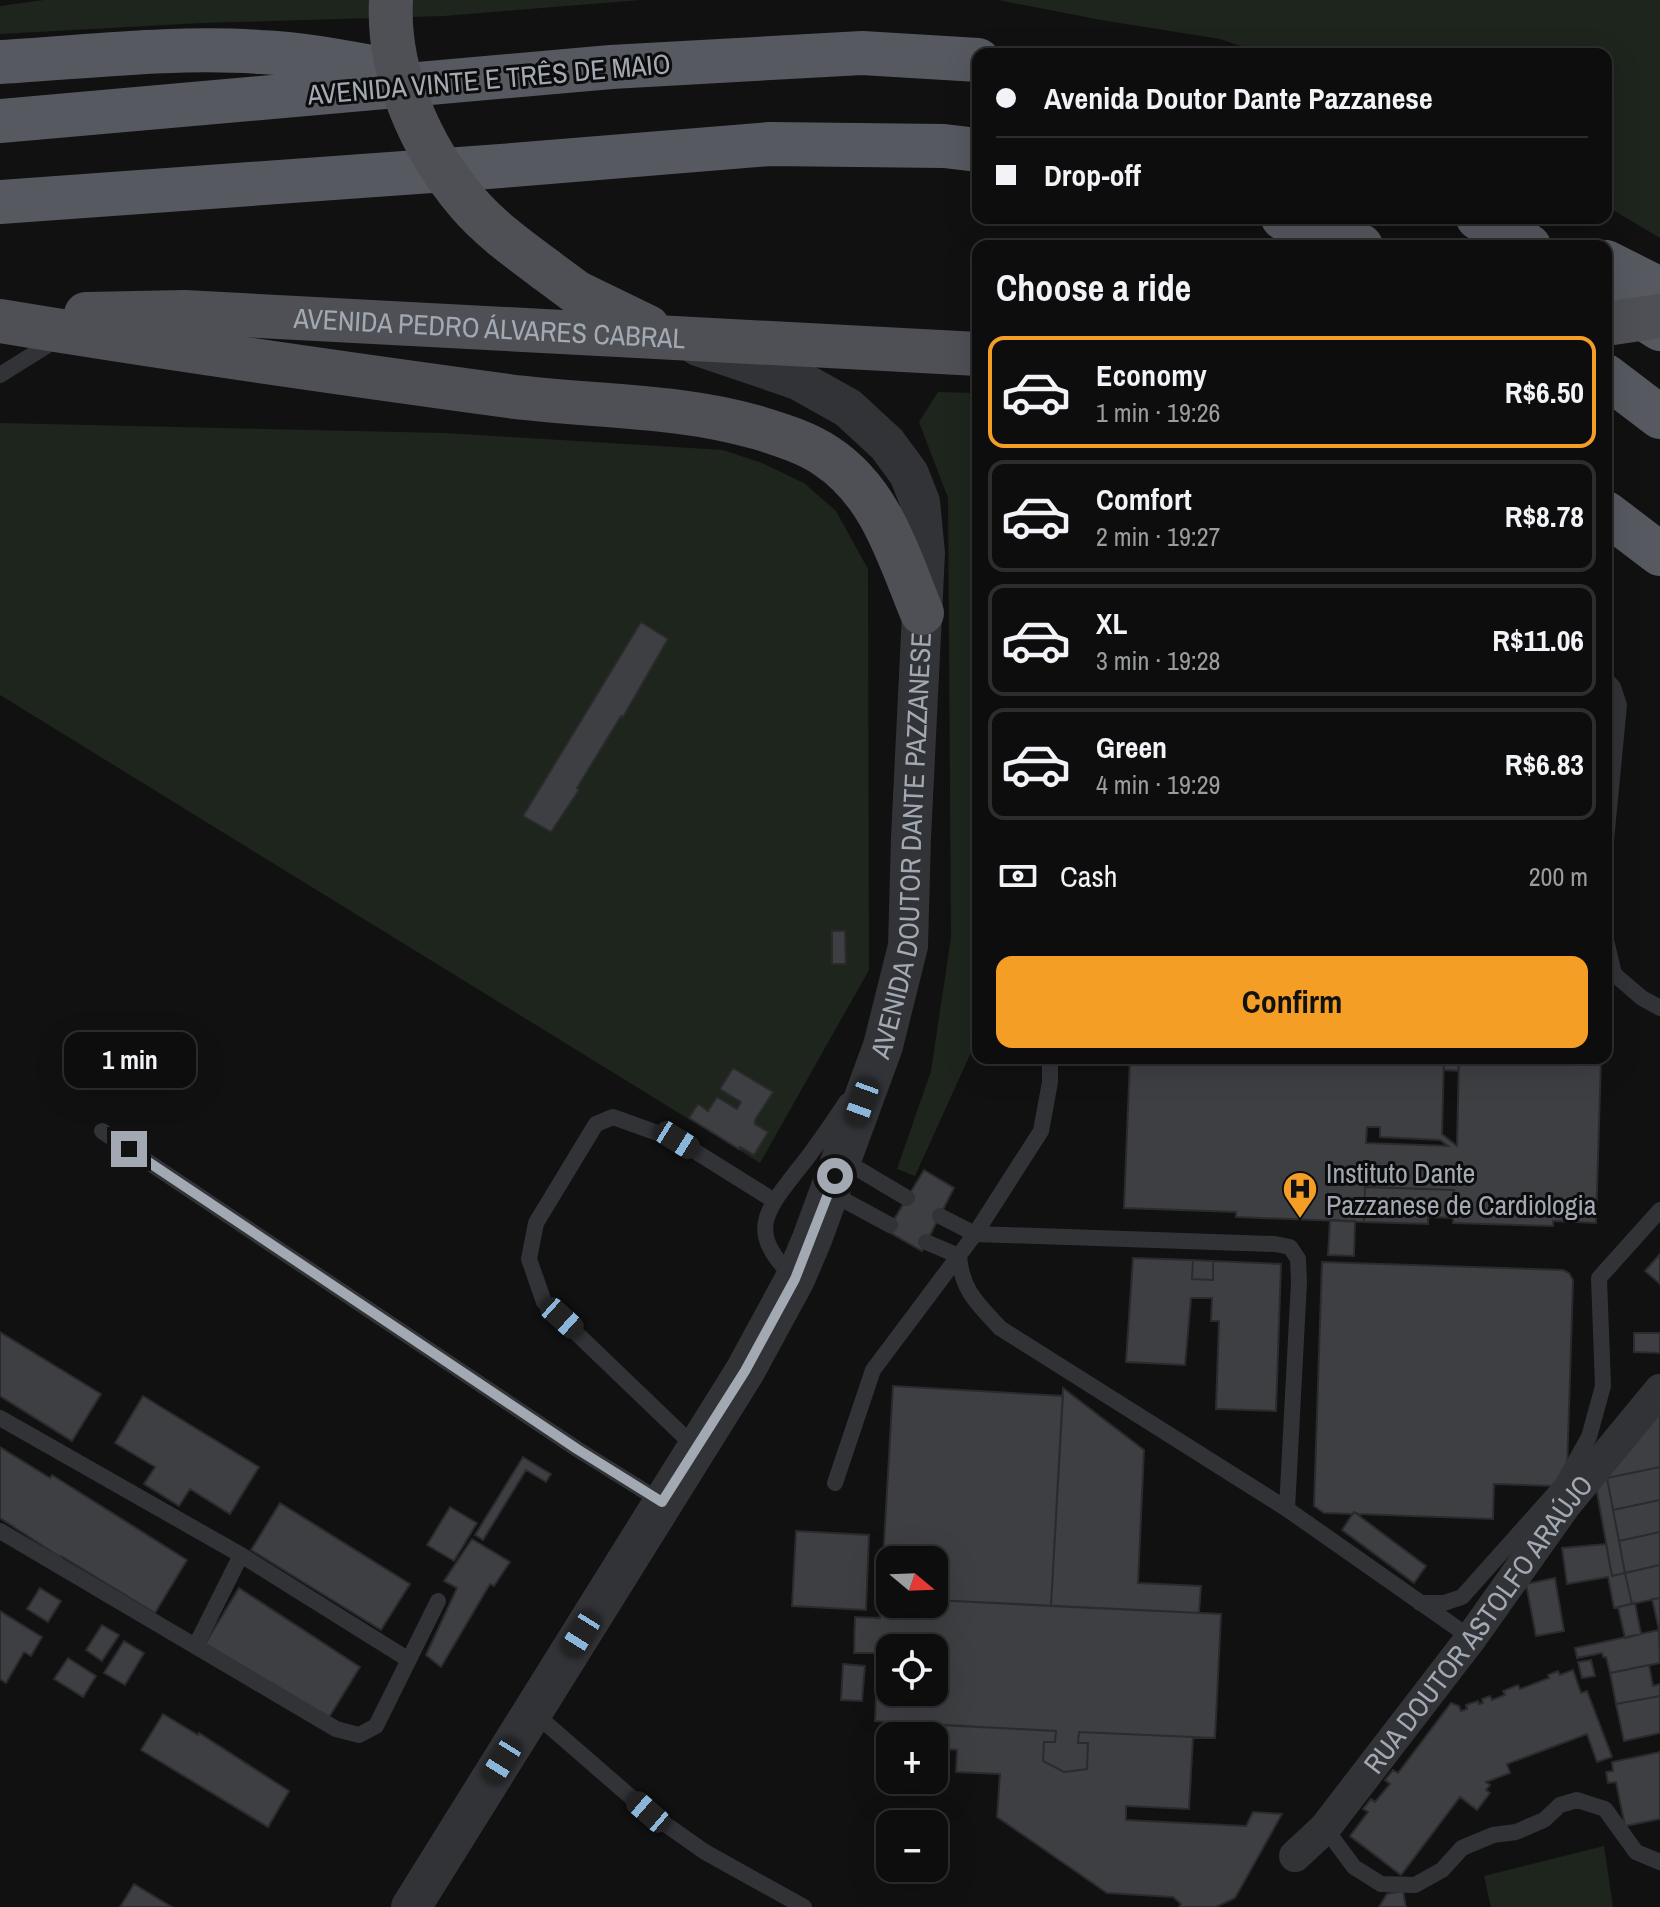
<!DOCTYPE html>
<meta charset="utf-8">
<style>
:root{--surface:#0d0d0e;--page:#1b1b1c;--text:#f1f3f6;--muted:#9a9c9e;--line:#2d2d2e;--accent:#f59e26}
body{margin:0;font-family:"Archivo Narrow",sans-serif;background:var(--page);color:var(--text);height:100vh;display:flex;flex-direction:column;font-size:30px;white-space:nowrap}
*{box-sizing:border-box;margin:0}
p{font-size:26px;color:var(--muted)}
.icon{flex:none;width:44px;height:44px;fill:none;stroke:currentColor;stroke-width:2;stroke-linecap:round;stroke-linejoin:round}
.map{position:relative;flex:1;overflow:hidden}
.details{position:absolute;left:972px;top:240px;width:640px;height:824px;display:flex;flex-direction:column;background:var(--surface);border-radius:16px;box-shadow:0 8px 32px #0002,0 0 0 2px var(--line)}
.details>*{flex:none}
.hud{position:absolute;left:972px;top:48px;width:640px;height:176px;border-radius:16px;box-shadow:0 8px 32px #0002,0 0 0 2px var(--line);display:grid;align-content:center;height:176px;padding:0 24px;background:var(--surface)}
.needle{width:52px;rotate:109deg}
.tools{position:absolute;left:876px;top:1546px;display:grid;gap:16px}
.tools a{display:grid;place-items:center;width:72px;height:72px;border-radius:16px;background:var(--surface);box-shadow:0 8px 32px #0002,0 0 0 2px var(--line);font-size:40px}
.end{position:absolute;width:36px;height:36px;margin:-18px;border:10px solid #a2a9b3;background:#111;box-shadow:0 0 0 4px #111}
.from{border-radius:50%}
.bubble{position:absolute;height:56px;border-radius:16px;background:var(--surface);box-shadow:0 8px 32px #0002,0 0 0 2px var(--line);font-size:26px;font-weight:800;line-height:56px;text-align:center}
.car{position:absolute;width:24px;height:48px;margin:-24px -12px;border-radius:10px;box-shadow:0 0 6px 2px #0007;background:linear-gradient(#222 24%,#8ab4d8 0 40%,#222 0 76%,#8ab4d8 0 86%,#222 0)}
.hud b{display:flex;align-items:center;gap:28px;height:76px;font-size:30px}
.hud b+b{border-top:2px solid var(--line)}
.hud i{width:20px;height:20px;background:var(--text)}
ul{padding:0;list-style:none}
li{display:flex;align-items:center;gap:24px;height:112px;margin:0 16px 12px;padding:0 8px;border:4px solid var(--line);border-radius:16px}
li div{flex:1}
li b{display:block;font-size:30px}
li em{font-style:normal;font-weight:800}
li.on{border-color:var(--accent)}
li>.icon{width:72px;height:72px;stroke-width:1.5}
h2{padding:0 24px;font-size:36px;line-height:96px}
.pay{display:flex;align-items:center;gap:20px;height:88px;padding:0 24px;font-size:30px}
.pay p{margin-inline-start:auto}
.primary-button{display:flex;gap:16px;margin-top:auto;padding:16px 24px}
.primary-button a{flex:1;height:92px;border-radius:16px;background:var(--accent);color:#111;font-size:32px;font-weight:800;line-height:92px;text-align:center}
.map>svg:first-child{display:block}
.green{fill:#1d251d}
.building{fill:#3d3f42;stroke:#2b2b2e;stroke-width:2;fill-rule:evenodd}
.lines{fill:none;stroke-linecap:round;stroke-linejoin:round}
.service{stroke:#323337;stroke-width:16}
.minor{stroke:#323337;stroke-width:32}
.tertiary{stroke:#323337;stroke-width:40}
.primary{stroke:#4e5056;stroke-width:44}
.trunk{stroke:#565960;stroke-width:44}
.primary-bridge{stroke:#4e5056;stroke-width:44}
.route{stroke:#a2a9b3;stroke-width:10}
.labels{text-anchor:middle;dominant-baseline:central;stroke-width:6;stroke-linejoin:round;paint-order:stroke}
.street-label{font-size:28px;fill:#a2a9b3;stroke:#0c0c0d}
.poi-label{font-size:28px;fill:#a2a9b3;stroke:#0c0c0d;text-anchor:start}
</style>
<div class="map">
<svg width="1660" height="1907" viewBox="0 0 1660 1907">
<rect width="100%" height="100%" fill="#111112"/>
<path class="green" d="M44 0H640L444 16 202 23 0 34V6Z
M998 0H1660V238L1606 206V54H1264L1220 39 1101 20Z
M938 392 978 393V1037L915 1176 897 1169 931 1071 951 937 948 498 919 422Z
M0 423 445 433 723 450 762 463 804 483 836 511 868 569 869 970 760 1163 0 695Z
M1604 1846 1613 1907H1491L1484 1876Z"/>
<path class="building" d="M641 622 668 639 623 717 621 716 577 788 579 790 551 832 523 816Z
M832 931H845L846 964H832Z
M1130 1058H1444L1442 1134 1457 1146 1459 1058H1601L1596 1223 1553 1221V1226L1453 1223 1454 1190 1365 1187 1364 1222 1236 1217V1212L1124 1208ZM1367 1127H1380V1137L1440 1140 1448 1146 1366 1143Z
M1444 1058H1459L1458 1071 1444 1070Z
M733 1068 773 1092 755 1120V1124L768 1132 754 1155 740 1147 739 1149 689 1118 698 1104 708 1111 717 1097 737 1109 741 1102 720 1089Z
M924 1170 954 1188 922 1251 887 1231Z
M1365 1187 1454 1190 1453 1218 1428 1217V1224L1364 1222Z
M1330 1220 1355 1221 1354 1256 1328 1255Z
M1660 1254V1284L1645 1271Z
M1133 1258 1193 1260 1192 1279 1213 1280V1261L1281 1264 1276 1411 1216 1409 1219 1321H1211L1212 1298H1191L1185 1365 1126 1362Z
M1193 1260 1213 1261V1280L1192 1279Z
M1322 1262 1563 1270 1569 1273 1573 1280 1567 1471 1553 1486 1494 1484 1493 1519 1358 1514 1354 1512 1353 1514 1324 1513 1314 1506Z
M0 1332 101 1394 72 1441 0 1396Z
M1634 1333H1660V1353L1634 1352Z
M893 1386 1063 1396 1051 1606 934 1600V1560H890V1598L881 1597Z
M1063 1388 1144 1450 1138 1583 1201 1586 1199 1613 1051 1606Z
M143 1396 259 1467 230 1514 190 1489 179 1506 144 1484 155 1467 115 1443Z
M1660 1404V1467L1607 1478 1625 1573 1612 1576 1596 1487Z
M0 1447 50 1478 52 1475 187 1560 155 1613 61 1556 60 1557 0 1518Z
M523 1457 551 1474 546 1482 526 1470 483 1540 475 1535Z
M1660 1467V1500L1613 1510 1607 1478Z
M1660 1500V1532L1619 1541 1613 1510Z
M280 1503 410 1584 381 1630 251 1550Z
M450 1507 477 1523 454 1561 427 1545Z
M1354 1512 1426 1566 1414 1583 1342 1530Z
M796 1531 869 1535 866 1610 792 1606Z
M1660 1532V1565L1625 1573 1619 1541Z
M472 1539 510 1562 494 1586 490 1584 441 1667 426 1655 457 1588 444 1581Z
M1606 1544 1612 1576 1625 1573 1632 1604 1614 1608 1608 1577 1567 1584 1562 1548Z
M1660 1565V1598L1632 1604 1625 1573Z
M1555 1578 1564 1631 1536 1636 1526 1584Z
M40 1588 61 1601 48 1622 27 1609Z
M239 1588 360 1667 328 1719 205 1644Z
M881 1597 890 1598V1604H934V1600L1221 1614 1215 1738 1079 1732 1078 1743H1088L1087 1769 1064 1772 1043 1761 1044 1742H1055L1056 1731 875 1721 878 1653H854L855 1617 880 1618ZM890 1648H934V1692H890Z
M1660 1598V1630H1659L1652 1599Z
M1635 1603 1641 1634 1625 1638 1618 1607Z
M0 1611 42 1637 31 1656 24 1652 6 1683 0 1679Z
M102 1625 119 1635 102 1661 86 1650Z
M1659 1630 1660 1663 1610 1673 1606 1657H1603L1602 1653 1577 1658 1575 1648Z
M124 1641 144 1653 125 1685 104 1673Z
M68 1658 96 1676 83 1697 54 1679Z
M1591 1660 1595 1676 1582 1678 1578 1662Z
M843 1664 865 1666 862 1701 841 1700Z
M1649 1665 1653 1686 1660 1684V1696L1616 1704 1610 1673Z
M1573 1670 1581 1693 1587 1691 1612 1757 1597 1762 1587 1734 1507 1764 1510 1773 1486 1782 1490 1785 1486 1790 1490 1793 1477 1810 1460 1797 1401 1875 1350 1836 1368 1812 1363 1809 1371 1799 1375 1802 1390 1784 1385 1780 1393 1770 1398 1773 1451 1703 1459 1706 1461 1711 1467 1709 1466 1705 1478 1701 1479 1704 1483 1703 1482 1699 1490 1696 1492 1700 1505 1695 1503 1691 1518 1685 1520 1689 1549 1678 1548 1675 1558 1671 1560 1675Z
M1660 1696V1733L1624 1741 1616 1704Z
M163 1714 198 1735 199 1733 289 1791 268 1827 141 1750Z
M918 1724 1056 1731 1055 1742H1044L1043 1761 1064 1772 1087 1769 1088 1743H1078L1079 1732 1193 1737 1189 1809 1126 1806V1820L1246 1826 1253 1812 1282 1814 1235 1898 1216 1907H1179L1181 1904 1173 1897 1107 1893 997 1817 1000 1774 956 1772 957 1750 934 1748V1736H918Z
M1660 1752V1819L1625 1826 1616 1782 1608 1783 1606 1772 1613 1771 1612 1762Z
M134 1884 172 1907H120Z
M1403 1891 1406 1907H1379L1387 1894Z"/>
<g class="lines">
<path class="service" d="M0 375 56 340
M1606 680 1613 687 1619 705 1606 840
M1606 940 1614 974 1642 998 1660 1008
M102 1131 577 1449 662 1502
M843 1160 907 1198
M829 1192 890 1225
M940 1216 975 1234 1275 1244 1290 1247 1298 1259 1299 1282 1287 1509
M926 1242 959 1256C962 1291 977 1303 1000 1328L1287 1509 1471 1638
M794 1278C746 1231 765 1212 800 1167 817 1146 832 1123 847 1101
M0 1418 241 1555 409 1660
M696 1448 544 1302 529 1259 536 1223 596 1124 613 1117 677 1140 773 1200
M835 1483 873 1370 975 1234 1041 1131 1050 1082V1058
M0 1531 336 1729 359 1735 376 1726 438 1601
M1420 1603H1444L1462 1597 1562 1485 1589 1437 1603 1386 1599 1278 1660 1210
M196 1645 241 1555
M533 1712 648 1812 705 1852 804 1907
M1325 1828 1354 1867 1381 1884 1415 1885 1442 1870 1462 1848 1493 1835 1516 1832 1544 1820 1560 1805 1577 1800 1605 1809 1636 1852 1660 1862"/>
<path class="minor" id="s1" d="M1295 1856 1325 1828 1471 1638 1566 1504 1660 1390"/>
<path class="tertiary" id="s2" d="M411 1907 745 1371 795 1279 812 1239 883 1046 908 946 911 838 925 553 920 502 909 474 887 444 848 408 798 380 698 346"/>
<g class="primary">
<path d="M545 269 576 292 648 327"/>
<path id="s3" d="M86 314 184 312 978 354"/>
<path d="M0 321C169 349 339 373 508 396 593 407 677 404 759 428 782 435 807 443 826 456 881 492 898 555 922 613"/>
</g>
<path class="trunk" d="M0 62C86 57 174 46 260 52 305 54 349 63 394 71
M0 121 611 67 862 53 978 60
M0 202 501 166 770 144 944 146 978 150
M1283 218 1361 246
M1478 218 1529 246
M1606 262 1660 289
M1606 295 1660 329
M1606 376 1660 417
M1606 513 1660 554"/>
<path class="primary-bridge" d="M391 0C387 72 421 148 467 202 489 228 518 249 545 269
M1606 324 1660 316"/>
</g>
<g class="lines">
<path class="route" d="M129 1149 577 1449 662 1502 745 1371 795 1279 835 1176"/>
</g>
<defs>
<symbol id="hospital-pin" viewBox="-11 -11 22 30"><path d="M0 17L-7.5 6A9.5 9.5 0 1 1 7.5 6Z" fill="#f59e26" stroke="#0c0c0d"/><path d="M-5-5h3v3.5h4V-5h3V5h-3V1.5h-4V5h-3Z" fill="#111"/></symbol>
</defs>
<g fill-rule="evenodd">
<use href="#hospital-pin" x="1280" y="1169" width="40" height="54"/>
</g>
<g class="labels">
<g class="street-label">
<text transform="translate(489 79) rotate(-5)">AVENIDA VINTE E TRÊS DE MAIO</text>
<text stroke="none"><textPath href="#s3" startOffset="404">AVENIDA PEDRO ÁLVARES CABRAL</textPath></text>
<text stroke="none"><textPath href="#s2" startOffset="1188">AVENIDA DOUTOR DANTE PAZZANESE</textPath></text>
<text stroke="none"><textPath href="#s1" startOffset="296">RUA DOUTOR ASTOLFO ARAÚJO</textPath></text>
</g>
<g class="poi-label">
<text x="1326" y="1173">Instituto Dante<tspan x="1326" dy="32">Pazzanese de Cardiologia</tspan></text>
</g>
</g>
</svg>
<div class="tools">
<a><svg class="needle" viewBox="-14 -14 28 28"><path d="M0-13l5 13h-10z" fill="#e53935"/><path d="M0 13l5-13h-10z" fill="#9a9c9e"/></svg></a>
<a><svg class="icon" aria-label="locate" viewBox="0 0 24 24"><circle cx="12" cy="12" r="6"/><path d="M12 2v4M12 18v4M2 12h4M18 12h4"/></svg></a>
<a>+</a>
<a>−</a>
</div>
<i class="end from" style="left:835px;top:1176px"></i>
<i class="end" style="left:129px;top:1149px"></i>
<div class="bubble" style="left:64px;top:1032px;width:132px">1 min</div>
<i class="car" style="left:862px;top:1102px;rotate:200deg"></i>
<i class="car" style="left:677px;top:1140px;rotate:122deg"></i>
<i class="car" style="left:562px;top:1318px;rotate:132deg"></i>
<i class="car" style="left:581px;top:1634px;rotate:212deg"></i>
<i class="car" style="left:502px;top:1761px;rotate:212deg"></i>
<i class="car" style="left:648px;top:1812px;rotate:311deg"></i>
<div class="hud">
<b><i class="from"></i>Avenida Doutor Dante Pazzanese</b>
<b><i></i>Drop-off</b>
</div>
<section class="details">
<h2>Choose a ride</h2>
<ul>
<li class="on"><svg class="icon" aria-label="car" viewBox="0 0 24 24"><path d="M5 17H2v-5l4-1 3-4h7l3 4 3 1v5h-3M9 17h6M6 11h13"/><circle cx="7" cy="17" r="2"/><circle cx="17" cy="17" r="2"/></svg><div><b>Economy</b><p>1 min · 19:26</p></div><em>R$6.50</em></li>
<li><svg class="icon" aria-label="car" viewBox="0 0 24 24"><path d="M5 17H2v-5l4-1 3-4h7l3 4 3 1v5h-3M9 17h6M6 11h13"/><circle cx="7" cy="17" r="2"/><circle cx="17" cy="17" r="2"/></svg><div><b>Comfort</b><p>2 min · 19:27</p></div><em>R$8.78</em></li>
<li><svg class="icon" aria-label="car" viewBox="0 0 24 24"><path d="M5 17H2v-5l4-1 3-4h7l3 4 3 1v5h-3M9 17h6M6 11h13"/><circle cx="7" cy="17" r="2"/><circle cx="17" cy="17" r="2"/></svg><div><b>XL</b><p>3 min · 19:28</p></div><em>R$11.06</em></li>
<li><svg class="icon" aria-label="car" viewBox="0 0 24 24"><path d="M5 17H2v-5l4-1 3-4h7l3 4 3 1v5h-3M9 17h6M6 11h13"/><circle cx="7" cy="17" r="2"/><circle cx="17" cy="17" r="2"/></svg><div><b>Green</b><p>4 min · 19:29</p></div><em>R$6.83</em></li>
</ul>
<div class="pay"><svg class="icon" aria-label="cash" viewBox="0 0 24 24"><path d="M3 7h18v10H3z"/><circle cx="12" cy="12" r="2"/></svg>Cash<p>200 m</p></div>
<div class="primary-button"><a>Confirm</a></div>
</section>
</div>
